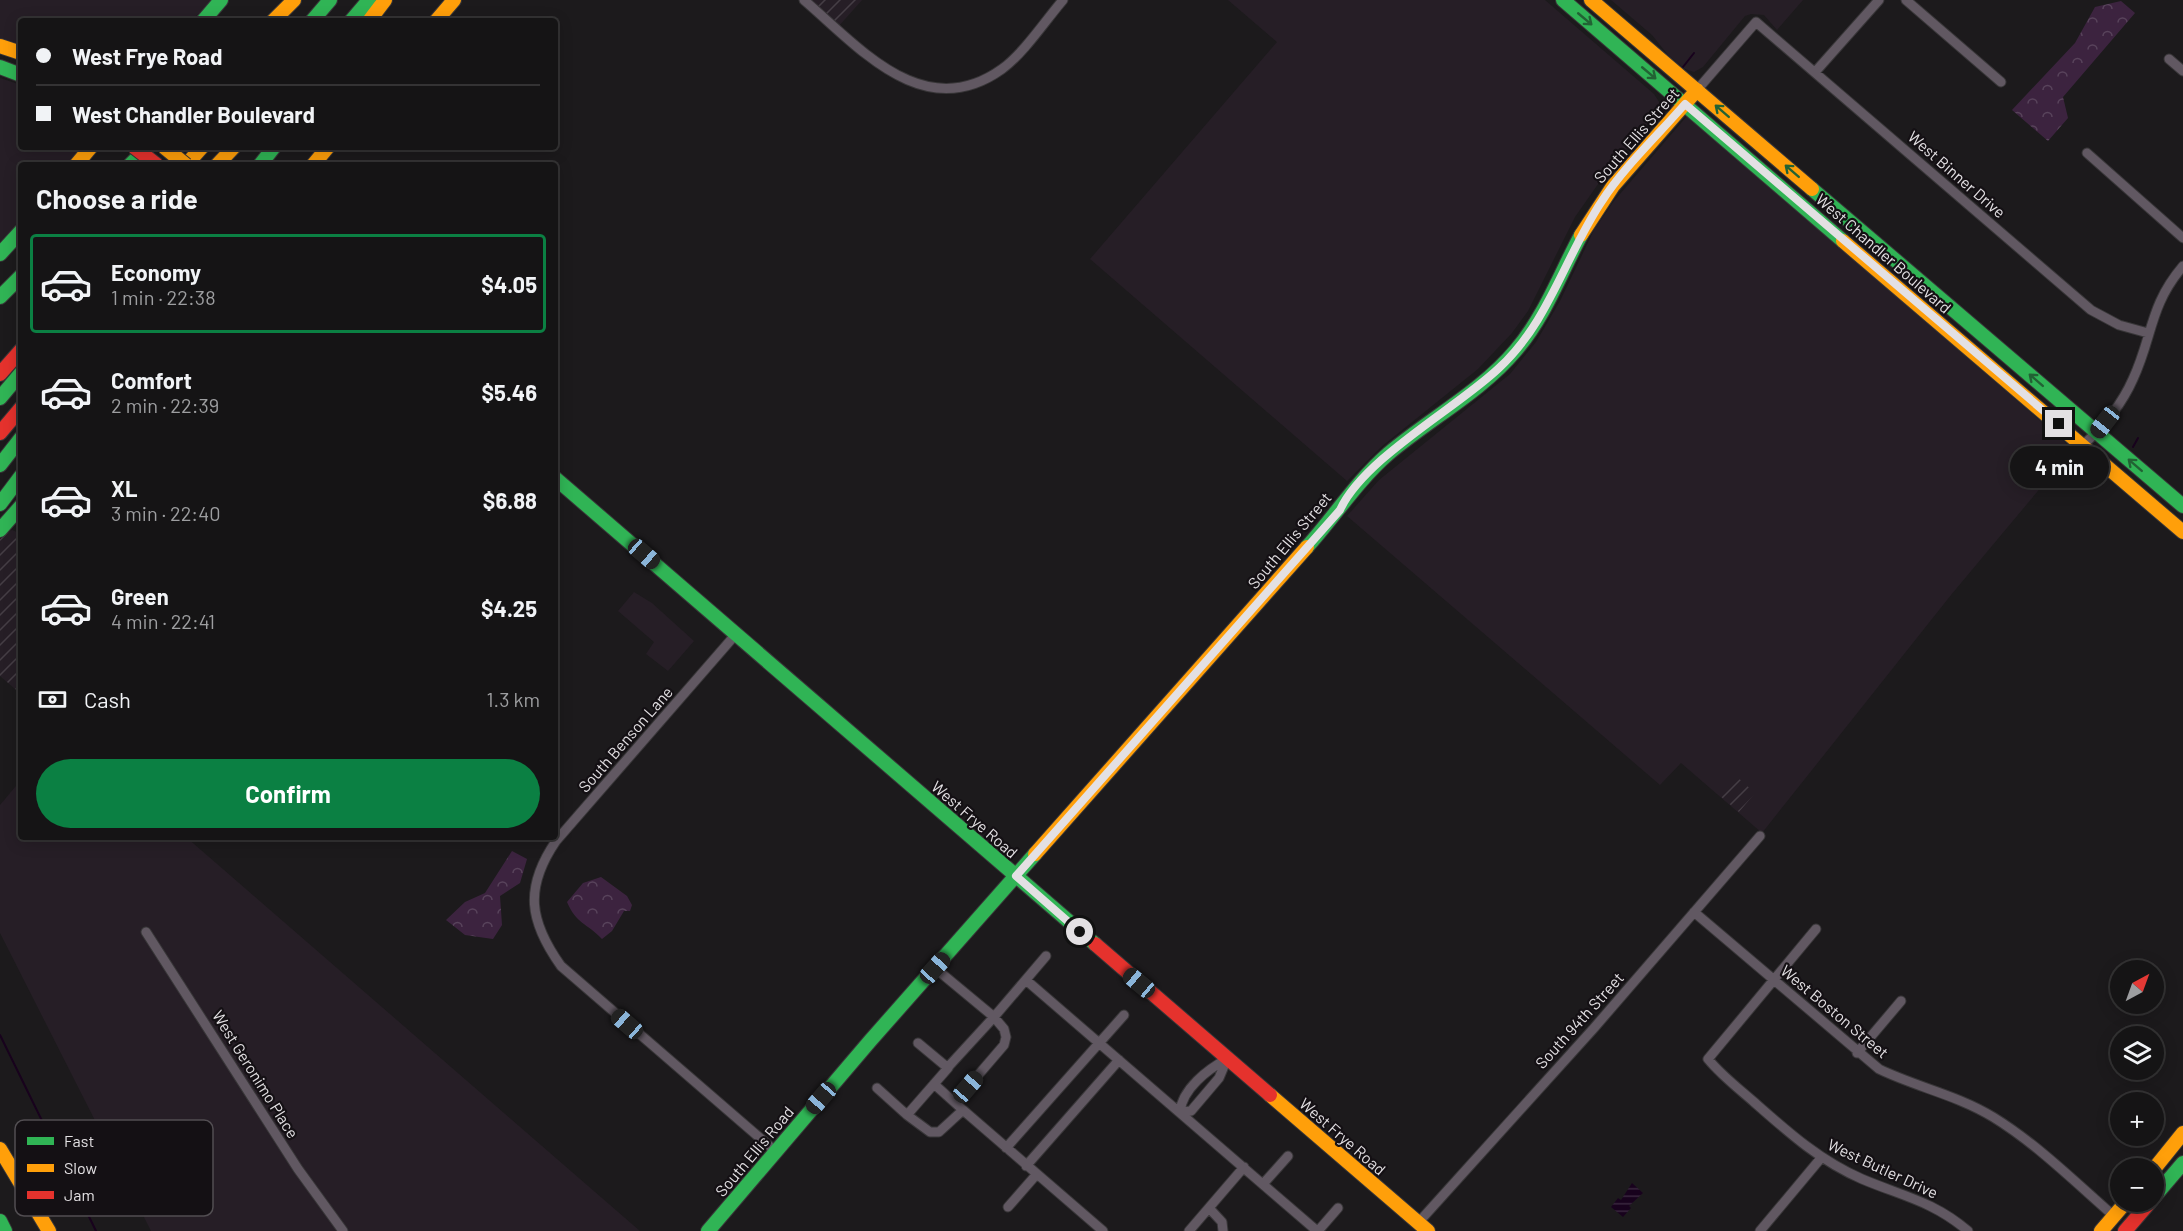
<!DOCTYPE html>
<meta charset="utf-8">
<style>
:root{--surface:#151415;--page:#222122;--text:#f1f3f6;--muted:#9d9ea0;--line:#343334;--accent:#0b8043}
body{margin:0;font-family:Barlow,sans-serif;background:var(--page);color:var(--text);height:100vh;display:flex;flex-direction:column;font-size:22px;white-space:nowrap}
*{box-sizing:border-box;margin:0}
p{font-size:20px;color:var(--muted)}
.icon{flex:none;width:33px;height:33px;fill:none;stroke:currentColor;stroke-width:2;stroke-linecap:round;stroke-linejoin:round}
.map{position:relative;flex:1;overflow:hidden}
.details{position:absolute;left:18px;top:162px;width:540px;height:678px;display:flex;flex-direction:column;background:var(--surface);border-radius:6px;box-shadow:0 3px 15px #0003,0 0 0 2px var(--line)}
.details>*{flex:none}
.guide{position:absolute;left:18px;top:18px;width:540px;height:132px;border-radius:6px;box-shadow:0 3px 15px #0003,0 0 0 2px var(--line);display:grid;align-content:center;height:132px;padding:0 18px;background:var(--surface)}
.needle{width:39px;rotate:41deg}
.controls{position:absolute;left:2110px;top:960px;display:grid;gap:12px}
.controls a{display:grid;place-items:center;width:54px;height:54px;border-radius:50%;background:var(--surface);box-shadow:0 3px 15px #0003,0 0 0 2px var(--line);font-size:30px}
.end{position:absolute;width:27px;height:27px;margin:-14px;border:8px solid #e3e0e3;background:#111;box-shadow:0 0 0 3px #111}
.from{border-radius:50%}
.bubble{position:absolute;height:42px;border-radius:21px;background:var(--surface);box-shadow:0 3px 15px #0003,0 0 0 2px var(--line);font-size:20px;font-weight:700;line-height:42px;text-align:center}
.car{position:absolute;width:18px;height:36px;margin:-18px -9px;border-radius:8px;box-shadow:0 0 4px 2px #0007;background:linear-gradient(#222 24%,#8ab4d8 0 40%,#222 0 76%,#8ab4d8 0 86%,#222 0)}
.guide b{display:flex;align-items:center;gap:21px;height:57px;font-size:22px}
.guide b+b{border-top:2px solid var(--line)}
.guide i{width:15px;height:15px;background:var(--text)}
ul{padding:0;list-style:none}
li{display:flex;align-items:center;gap:18px;height:99px;margin:0 12px 9px;padding:0 6px;border:3px solid transparent;border-radius:6px}
li div{flex:1}
li b{display:block;font-size:22px}
li em{font-style:normal;font-weight:700}
li.current{border-color:var(--accent)}
li>.icon{width:54px;height:54px;stroke-width:1.5}
h2{padding:0 18px;font-size:27px;line-height:72px}
.pay{display:flex;align-items:center;gap:15px;height:66px;padding:0 18px;font-size:22px}
.pay p{margin-inline-start:auto}
.cta{display:flex;gap:12px;margin-top:auto;padding:12px 18px}
.cta a{flex:1;height:69px;border-radius:36px;background:var(--accent);color:#fff;font-size:24px;font-weight:700;line-height:69px;text-align:center}
.map>svg:first-child{display:block}
.built{fill:#261e26}
.industrial{fill:url(#industrial-furrows)}
.park{fill:url(#park-crowns)}
.water{fill:url(#water-rules)}
.lines{fill:none;stroke-linecap:round;stroke-linejoin:round}
.stream{stroke:#18021d;stroke-width:2}
.street-casing{stroke:#383638;stroke-width:11}
.fast-casing{stroke:#383638;stroke-width:16}
.slow-casing{stroke:#383638;stroke-width:16}
.jam-casing{stroke:#383638;stroke-width:16}
.street{stroke:#615862;stroke-width:9}
.fast{stroke:#30b455;stroke-width:14}
.slow{stroke:#ff9f0a;stroke-width:14}
.jam{stroke:#e5322d;stroke-width:14}
.slow-bridge-casing{stroke:#383638;stroke-width:16;stroke-linecap:butt}
.jam-bridge-casing{stroke:#383638;stroke-width:16;stroke-linecap:butt}
.slow-bridge{stroke:#ff9f0a;stroke-width:14}
.jam-bridge{stroke:#e5322d;stroke-width:14}
.oneway{stroke:#226234}
.route{stroke:#e3e0e3;stroke-width:8}
.labels{text-anchor:middle;dominant-baseline:central;stroke-width:4.5;stroke-linejoin:round;paint-order:stroke}
.street-label{font-size:16px;fill:#e3e0e3;stroke:#141014}
.key{fill:#141014;stroke:#524e52;stroke-width:1.5}
.key-label{font-size:16px;fill:#e3e0e3}
</style>
<div class="map">
<svg width="2183" height="1231" viewBox="0 0 2183 1231">
<defs>
<pattern id="industrial-furrows" width="10" height="10" patternUnits="userSpaceOnUse" patternTransform="scale(1.5)"><rect width="10" height="10" fill="#261e26"/><path d="M-1 1l2-2M0 10L10 0M9 11l2-2" fill="none" stroke="#453e45"/></pattern>
<pattern id="park-crowns" width="20" height="18" patternUnits="userSpaceOnUse" patternTransform="scale(1.5)"><rect width="20" height="18" fill="#3c233f"/><path d="M2 6a3 3 0 1 1 6 0M12 15a3 3 0 1 1 6 0" fill="none" stroke="#58435b"/></pattern>
<pattern id="water-rules" width="6" height="5" patternUnits="userSpaceOnUse" patternTransform="scale(1.5)"><rect width="6" height="5" fill="#18021d"/><path d="M0 2.5h6" fill="none" stroke="#39273e"/></pattern>
</defs>
<rect width="100%" height="100%" fill="#1c1a1c"/>
<path class="built" d="M0 0H212L191 21H21V47L0 40Z
M1228 0H1545L1654 94 1661 105 1659 111 1603 177 1575 217 1528 311 1512 333 1478 369 1381 447 1347 481 1090 259 1277 42Z
M1611 0H1803L1777 30 1764 15 1751 14 1745 16 1703 67 1694 72 1685 69 1668 55 1652 35Z
M0 78 21 85V147H85L65 165H21V216L18 227 0 248Z
M1687 116 2073 449 1951 595 1762 833 1681 763 1660 785 1347 516 1379 480 1510 374 1536 342 1560 301 1594 230 1614 201Z
M634 592 652 603 694 641 668 671 646 654 654 642 618 611Z
M21 780V837H186L640 1231H151L0 933V805Z"/>
<path class="industrial" d="M804 0H862L837 28Z
M12 530 21 534V694L0 676V539Z
M1736 776 1755 793 1739 812 1719 795Z"/>
<path class="park" d="M2121 1 2135 13 2063 97 2068 118 2048 141 2012 110 2075 43 2095 7Z
M512 851 527 859 520 883 500 896 502 925 493 939 465 935 446 920 465 902 485 893Z
M601 877 627 896 632 905 630 911H624L612 931 602 939C586 922 577 925 567 902L583 883Z"/>
<path class="water" d="M1632 1183 1643 1193 1629 1206 1631 1208 1623 1217 1611 1207 1618 1198 1621 1200Z"/>
<g class="lines">
<path class="stream" d="M1683 67 1694 53
M2133 447 2138 438
M0 1035 96 1231"/>
<defs>
<path id="street" d="M804 0C860 48 924 125 1002 69 1024 53 1045 21 1063 0
M1906 0 2001 82
M2169 59 2183 71
M1816 71 1879 0
M1697 90 1756 22 2091 310 2119 325 2148 333
M2087 153 2183 238
M2083 445C2103 427 2122 404 2133 379 2153 336 2149 306 2183 266
M736 634 556 841C524 888 529 921 561 966L775 1151
M1694 912 1879 1069C1916 1087 1957 1095 1993 1117 2037 1144 2075 1182 2114 1216
M1816 929 1708 1059C1721 1075 1738 1088 1754 1102 1788 1132 1820 1161 1862 1179 1902 1196 1933 1201 1968 1231
M146 932 298 1169 343 1231
M935 968 994 1017 1046 956
M1026 980 1317 1231
M918 1043 948 1068
M1857 1053 1901 1001
M1227 1059 1219 1078 1191 1111 1180 1112C1182 1089 1208 1069 1227 1059Z
M934 1084 963 1110 939 1132H930L907 1115 948 1068 949 1066 994 1017 1004 1029 1006 1037 1004 1045 955 1102
M877 1088 907 1115
M963 1110 1103 1231
M1006 1148 1124 1015
M1026 1166 1119 1060
M1263 1184 1288 1156
M1008 1207 1036 1175
M1209 1208 1222 1222 1223 1231
M1418 1223 1594 1028 1760 836
M1189 1231 1244 1167
M1318 1231 1338 1208
M1760 1231 1821 1158"/>
<path id="fast" d="M1563 0 1843 241
M203 21 221 0
M312 21 330 0
M351 21 369 0
M0 67 21 75
M130 165 148 147
M260 165 274 147
M1812 189 2183 506
M0 254 21 231
M0 297 21 276
M0 398 21 373
M0 465 21 438
M555 478 1095 944
M0 504 21 476
M0 530 21 506
M1307 547C1335 516 1357 481 1388 454 1429 419 1481 392 1516 350 1545 316 1560 274 1581 235
M2154 1197 2183 1163
M0 1221 5 1231
M708 1231 870 1041 1035 854"/>
<path id="slow" d="M1591 0 1812 189
M273 21 294 0
M369 21 385 0
M436 21 454 0
M0 46 21 53
M76 165 91 147
M186 165 202 147
M217 165 234 147
M313 165 328 147
M1581 235 1613 186 1697 90
M1843 241 2183 532
M1035 854 1307 547
M1270 1095 1428 1231
M0 1149 49 1231
M2154 1169 2183 1133
M2101 1231 2126 1202"/>
<path id="jam" d="M0 374 21 350
M0 433 21 408
M1095 944 1270 1095
M2125 1231 2150 1202"/>
</defs>
<use href="#street" class="street-casing"/>
<use href="#fast" class="fast-casing"/>
<use href="#slow" class="slow-casing"/>
<use href="#jam" class="jam-casing"/>
<use href="#street" class="street"/>
<use href="#fast" class="fast"/>
<use href="#slow" class="slow"/>
<use href="#jam" class="jam"/>
<defs>
<path id="slow-bridge" d="M164 147 186 165"/>
<path id="jam-bridge" d="M134 147 157 165"/>
</defs>
<use href="#slow-bridge" class="slow-bridge-casing"/>
<use href="#jam-bridge" class="jam-bridge-casing"/>
<use href="#slow-bridge" class="slow-bridge"/>
<use href="#jam-bridge" class="jam-bridge"/>
</g>
<defs><path id="oneway-shaft" d="M-6 0H5M1.5-3L5.5 0L1.5 3" fill="none" stroke-width="1.6" stroke-linecap="round" stroke-linejoin="round" transform="scale(1.5)"/></defs>
<g class="oneway">
<use href="#oneway-shaft" transform="translate(1585 19) rotate(40)"/>
<use href="#oneway-shaft" transform="translate(1649 73) rotate(40)"/>
<use href="#oneway-shaft" transform="translate(1722 111) rotate(-139)"/>
<use href="#oneway-shaft" transform="translate(1792 171) rotate(-139)"/>
<use href="#oneway-shaft" transform="translate(2036 380) rotate(-139)"/>
<use href="#oneway-shaft" transform="translate(2135 465) rotate(-139)"/>
</g>
<g class="lines">
<path class="route" d="M1080 932 1016 876 1340 510C1364 458 1457 408 1499 368 1549 322 1565 256 1602 201 1623 168 1659 134 1685 104L2059 424"/>
</g>
<g class="labels">
<g class="street-label">
<text transform="translate(1636 135) rotate(-49)">South Ellis Street</text>
<text transform="translate(1957 174) rotate(41)">West Binner Drive</text>
<text transform="translate(1884 253) rotate(41)">West Chandler Boulevard</text>
<text transform="translate(1289 540) rotate(-50)">South Ellis Street</text>
<text transform="translate(625 739) rotate(-49)">South Benson Lane</text>
<text transform="translate(975 819) rotate(41)">West Frye Road</text>
<text transform="translate(1835 1011) rotate(40)">West Boston Street</text>
<text transform="translate(1579 1020) rotate(-48)">South 94th Street</text>
<text transform="translate(256 1074) rotate(58)">West Geronimo Place</text>
<text transform="translate(1343 1136) rotate(41)">West Frye Road</text>
<text transform="translate(754 1151) rotate(-50)">South Ellis Road</text>
<text transform="translate(1883 1168) rotate(25)">West Butler Drive</text>
</g>
</g>
<rect x="15" y="1120" width="198" height="96" rx="9" class="key"/>
<rect x="27" y="1137" width="27" height="8" fill="#30b455"/>
<rect x="27" y="1164" width="27" height="8" fill="#ff9f0a"/>
<rect x="27" y="1191" width="27" height="8" fill="#e5322d"/>
<g class="key-label">
<text x="64" y="1147">Fast</text>
<text x="64" y="1174">Slow</text>
<text x="64" y="1201">Jam</text>
</g>
</svg>
<div class="controls">
<a><svg class="needle" viewBox="-14 -14 28 28"><path d="M0-13l5 13h-10z" fill="#e53935"/><path d="M0 13l5-13h-10z" fill="#9d9ea0"/></svg></a>
<a><svg class="icon" aria-label="layers" viewBox="0 0 24 24"><path d="M12 4l9 5-9 5-9-5zM3 14l9 5 9-5"/></svg></a>
<a>+</a>
<a>−</a>
</div>
<i class="end from" style="left:1080px;top:932px"></i>
<i class="end" style="left:2059px;top:424px"></i>
<div class="bubble" style="left:2010px;top:446px;width:99px">4 min</div>
<i class="car" style="left:2105px;top:422px;rotate:218deg"></i>
<i class="car" style="left:644px;top:554px;rotate:131deg"></i>
<i class="car" style="left:935px;top:968px;rotate:42deg"></i>
<i class="car" style="left:1139px;top:983px;rotate:310deg"></i>
<i class="car" style="left:627px;top:1024px;rotate:311deg"></i>
<i class="car" style="left:968px;top:1087px;rotate:41deg"></i>
<i class="car" style="left:821px;top:1098px;rotate:221deg"></i>
<div class="guide">
<b><i class="from"></i>West Frye Road</b>
<b><i></i>West Chandler Boulevard</b>
</div>
<section class="details">
<h2>Choose a ride</h2>
<ul>
<li class="current"><svg class="icon" aria-label="car" viewBox="0 0 24 24"><path d="M5 17H2v-5l4-1 3-4h7l3 4 3 1v5h-3M9 17h6M6 11h13"/><circle cx="7" cy="17" r="2"/><circle cx="17" cy="17" r="2"/></svg><div><b>Economy</b><p>1 min · 22:38</p></div><em>$4.05</em></li>
<li><svg class="icon" aria-label="car" viewBox="0 0 24 24"><path d="M5 17H2v-5l4-1 3-4h7l3 4 3 1v5h-3M9 17h6M6 11h13"/><circle cx="7" cy="17" r="2"/><circle cx="17" cy="17" r="2"/></svg><div><b>Comfort</b><p>2 min · 22:39</p></div><em>$5.46</em></li>
<li><svg class="icon" aria-label="car" viewBox="0 0 24 24"><path d="M5 17H2v-5l4-1 3-4h7l3 4 3 1v5h-3M9 17h6M6 11h13"/><circle cx="7" cy="17" r="2"/><circle cx="17" cy="17" r="2"/></svg><div><b>XL</b><p>3 min · 22:40</p></div><em>$6.88</em></li>
<li><svg class="icon" aria-label="car" viewBox="0 0 24 24"><path d="M5 17H2v-5l4-1 3-4h7l3 4 3 1v5h-3M9 17h6M6 11h13"/><circle cx="7" cy="17" r="2"/><circle cx="17" cy="17" r="2"/></svg><div><b>Green</b><p>4 min · 22:41</p></div><em>$4.25</em></li>
</ul>
<div class="pay"><svg class="icon" aria-label="cash" viewBox="0 0 24 24"><path d="M3 7h18v10H3z"/><circle cx="12" cy="12" r="2"/></svg>Cash<p>1.3 km</p></div>
<div class="cta"><a>Confirm</a></div>
</section>
</div>
